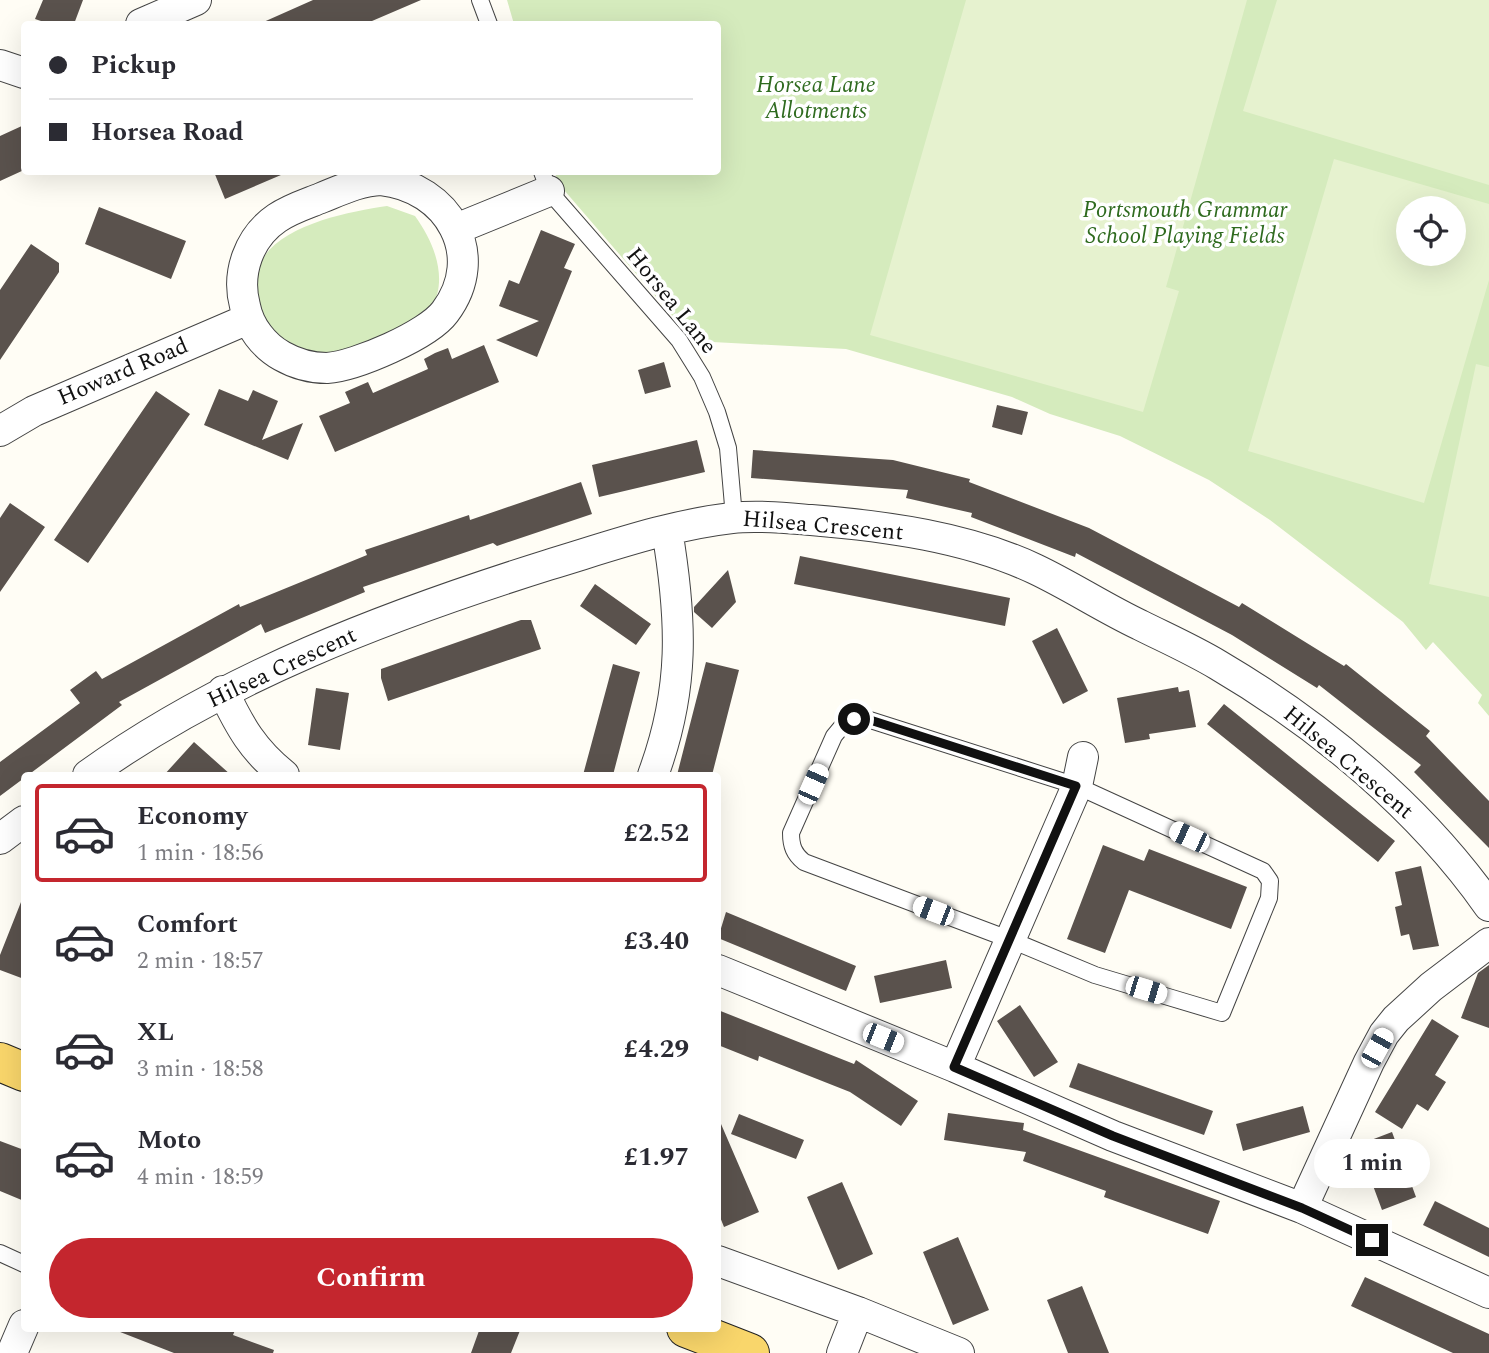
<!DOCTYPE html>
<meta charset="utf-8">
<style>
:root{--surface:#fff;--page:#f2f2f3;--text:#2b2b33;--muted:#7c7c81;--line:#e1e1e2;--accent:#c4262e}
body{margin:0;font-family:Spectral,serif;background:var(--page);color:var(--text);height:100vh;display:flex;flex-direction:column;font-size:26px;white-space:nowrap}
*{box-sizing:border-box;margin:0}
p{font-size:23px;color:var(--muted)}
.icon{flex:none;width:38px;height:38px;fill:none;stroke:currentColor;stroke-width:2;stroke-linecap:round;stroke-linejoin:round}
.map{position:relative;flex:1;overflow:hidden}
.sheet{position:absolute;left:21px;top:772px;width:700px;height:560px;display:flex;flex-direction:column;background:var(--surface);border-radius:7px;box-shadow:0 7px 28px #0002}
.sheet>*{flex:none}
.hud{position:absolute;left:21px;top:21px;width:700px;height:154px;border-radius:7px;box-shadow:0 7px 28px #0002;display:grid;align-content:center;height:154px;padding:0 28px;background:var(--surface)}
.tools{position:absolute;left:1396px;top:196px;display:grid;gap:14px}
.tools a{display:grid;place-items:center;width:70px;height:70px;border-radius:50%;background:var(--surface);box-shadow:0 7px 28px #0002;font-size:35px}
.end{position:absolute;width:32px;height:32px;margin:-16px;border:9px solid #111;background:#fff;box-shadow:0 0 0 4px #fff}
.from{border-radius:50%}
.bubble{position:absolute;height:49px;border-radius:24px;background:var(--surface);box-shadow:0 7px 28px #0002;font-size:23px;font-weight:700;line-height:49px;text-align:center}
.car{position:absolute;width:21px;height:42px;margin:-21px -10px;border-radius:9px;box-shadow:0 0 5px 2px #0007;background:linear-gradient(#fff 24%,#345 0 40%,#fff 0 76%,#345 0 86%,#fff 0)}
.hud b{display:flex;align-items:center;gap:24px;height:66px;font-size:26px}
.hud b+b{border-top:2px solid var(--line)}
.hud i{width:18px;height:18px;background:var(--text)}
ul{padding:12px 0 0;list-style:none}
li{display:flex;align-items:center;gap:21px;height:98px;margin:0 14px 10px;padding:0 14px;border:4px solid transparent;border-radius:7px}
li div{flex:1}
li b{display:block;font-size:26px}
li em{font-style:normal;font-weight:700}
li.on{border-color:var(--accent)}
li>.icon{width:63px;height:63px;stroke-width:1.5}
.button{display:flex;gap:14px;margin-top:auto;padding:14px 28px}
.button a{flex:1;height:80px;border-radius:42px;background:var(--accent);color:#fff;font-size:28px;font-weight:700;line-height:80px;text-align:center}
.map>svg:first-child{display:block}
.green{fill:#d5ebbd;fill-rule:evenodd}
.pitch{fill:#e6f2cf;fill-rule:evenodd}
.building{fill:#5a524d}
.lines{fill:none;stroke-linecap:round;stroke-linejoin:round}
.service-casing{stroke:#444;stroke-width:18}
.minor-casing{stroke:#444;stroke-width:32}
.primary-casing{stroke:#222;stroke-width:40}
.service{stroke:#fff;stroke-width:16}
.minor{stroke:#fff;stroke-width:30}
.primary{stroke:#f9d66b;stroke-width:38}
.route{stroke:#111;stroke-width:9}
.labels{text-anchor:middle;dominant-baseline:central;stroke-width:7;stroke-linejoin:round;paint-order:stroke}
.park-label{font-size:23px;font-style:italic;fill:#2f6b1f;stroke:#fff}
.street-label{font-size:23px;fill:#111;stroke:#fff}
</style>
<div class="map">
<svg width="1489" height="1353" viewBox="0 0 1489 1353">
<rect width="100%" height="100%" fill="#fffdf5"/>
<path class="green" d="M507 0H1489V716L1478 703 1482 695 1433 642 1426 650 1403 622 1270 520 1209 480 1120 436 1050 414 1012 397 846 349 694 341 558 183 555 172H718V24H514ZM1409 208H1454V254H1409Z
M387 206 415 216C434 242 449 279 431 309 421 326 378 338 360 344 342 351 318 363 299 353 292 349 262 326 260 319 258 312 257 304 256 298 242 232 339 213 387 206Z"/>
<path class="pitch" d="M966 0H1247L1166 287 1179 291 1143 412 870 335Z
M1277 0H1489V185L1243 111Z
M1334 159 1489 204V280L1424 503 1248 451ZM1409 208H1454V254H1409Z
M1476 364 1489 367V597L1429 584Z"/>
<path class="building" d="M43 0H83L74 24H50L35 19Z
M313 0H421L365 24H259Z
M24 125V170L0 181V136Z
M214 172H288L225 199Z
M99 207 186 241 171 279 85 244Z
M541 230 575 244 564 268 572 271 537 357 496 340 539 321 499 306 509 280 519 284Z
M31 244 59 263V272L0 360V290Z
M484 345 499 382 335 452 319 416 350 403 345 392 368 382 373 393 428 369 424 359 435 353 448 348 452 359Z
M664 362 671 387 645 394 638 370Z
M219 389 248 401 253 390 278 401 262 440 303 423 288 460 204 425Z
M156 391 190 414 88 563 54 540Z
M997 405 1028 412 1022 435 992 427Z
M697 440 705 472 599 497 592 465Z
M753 450 893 460 970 479 969 482 1089 528 1239 607 1242 603 1344 666 1346 664 1430 731 1426 736 1489 801V848L1414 772 1421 765 1319 685 1317 688 1232 635 1076 553 1075 557 971 517 972 513 906 498 908 490 751 478Z
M581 482 592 514 497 546 493 543 363 587 365 592 265 633 261 624 119 702 122 705 0 796V762L80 703 70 690 96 671 102 679 239 604 240 607 367 555 365 550 469 515 470 520Z
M10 503 45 527 0 592V518Z
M800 556 1010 598 1005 626 794 584Z
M728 570 736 602 712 628 694 612V607Z
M595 584 651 624 636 645 580 606Z
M521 620H531L541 649 388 701 381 678V669Z
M1057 628 1088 691 1063 704 1032 641Z
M706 662 739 670 712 775H677Z
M613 664 640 672 613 775H583Z
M1178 687 1179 692 1189 690 1196 727 1149 734 1150 739 1125 743 1117 698Z
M316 688 349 693 340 750 308 745Z
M1224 704 1395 841 1378 862 1207 724Z
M194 742 231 775H164Z
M1103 845 1144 861 1149 849 1247 887 1231 929 1129 890 1105 953 1067 939Z
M1421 866 1439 946 1413 950 1409 934 1401 936 1395 907 1402 905 1395 872Z
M23 897H24V979L0 970V955Z
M726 912 856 966 846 991 718 938Z
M946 960 952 988 880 1003 874 976Z
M1489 965V1028L1461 1018 1478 973Z
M1020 1005 1058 1062 1034 1077 997 1021Z
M718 1010 854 1064 856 1060 918 1101 901 1126 850 1092 759 1056 758 1061 718 1045Z
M1432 1019 1459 1036 1435 1075 1446 1082 1428 1111 1417 1104 1402 1129 1375 1112Z
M1078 1063 1213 1111 1204 1135 1069 1087Z
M1303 1106 1310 1132 1243 1151 1236 1124Z
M948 1113 1024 1123 1023 1130 1220 1201 1208 1234 1104 1197 1106 1191 1023 1161 1026 1152 944 1140Z
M739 1114 804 1140 796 1159 731 1134Z
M718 1117 759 1212 724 1227 718 1212Z
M1392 1132 1416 1197 1382 1210 1358 1145Z
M0 1141 24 1150V1201L0 1191Z
M842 1182 873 1254 838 1270 807 1197Z
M1435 1201 1489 1228V1257L1423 1225Z
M958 1237 989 1310 953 1325 923 1252Z
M1365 1277 1489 1334V1353H1453L1351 1306Z
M1082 1286 1109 1353H1068L1047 1300Z
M115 1328H236L233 1335 274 1350 273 1353H174L115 1330Z
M480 1328H521L511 1353H471Z"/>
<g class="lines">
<defs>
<path id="service" d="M480 0 489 24
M542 172 549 191 679 340 702 377 717 412 728 448 734 517
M854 719H867L1077 786 1263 871 1270 881 1269 898 1222 1013 1095 975 1011 940 804 862C794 854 791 846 791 833L834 736 844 724Z
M0 1253 24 1264"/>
<path id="minor" d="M141 24 196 0
M0 65 24 73
M381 180C448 187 488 255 445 312 428 335 356 366 327 368 311 368 296 364 282 356 264 346 249 327 245 306 236 273 249 237 277 218 290 209 306 204 321 198 341 190 359 181 381 180Z
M456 229 549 191
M0 431 34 411 248 319
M223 691C240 727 253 750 284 775
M88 775C224 677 389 615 548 565 608 547 669 525 732 518 757 515 786 518 811 520 885 526 967 537 1035 569 1071 586 1104 608 1140 625 1166 638 1193 650 1218 665 1320 725 1420 808 1489 906
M653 775C685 689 682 620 667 530
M0 839 24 821
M718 970 955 1067 1113 1136 1302 1208 1489 1293
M955 1067 1077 786 1083 757
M1302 1208 1369 1062 1384 1034 1396 1019 1431 987 1489 943
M718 1261 858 1312 959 1353
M12 1353 24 1325
M842 1353 858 1312"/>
<path id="primary" d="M0 1062 24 1072
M686 1328 750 1353"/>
</defs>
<use href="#service" class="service-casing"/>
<use href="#minor" class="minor-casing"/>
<use href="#primary" class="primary-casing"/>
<use href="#service" class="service"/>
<use href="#minor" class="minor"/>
<use href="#primary" class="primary"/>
</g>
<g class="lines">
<path class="route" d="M854 719H867L1076 786 954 1067 1113 1136 1302 1208 1372 1240"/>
</g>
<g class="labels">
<g class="park-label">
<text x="816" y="85">Horsea Lane<tspan x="816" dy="26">Allotments</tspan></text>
<text x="1185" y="210">Portsmouth Grammar<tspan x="1185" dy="26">School Playing Fields</tspan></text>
</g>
<g class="street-label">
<text transform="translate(671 301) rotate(51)">Horsea Lane</text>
<text transform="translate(123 372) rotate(-23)">Howard Road</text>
<text transform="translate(823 526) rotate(5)">Hilsea Crescent</text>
<text transform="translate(282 668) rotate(-25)">Hilsea Crescent</text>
<text transform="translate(1348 763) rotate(40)">Hilsea Crescent</text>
</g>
</g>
</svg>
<div class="tools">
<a><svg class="icon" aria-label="locate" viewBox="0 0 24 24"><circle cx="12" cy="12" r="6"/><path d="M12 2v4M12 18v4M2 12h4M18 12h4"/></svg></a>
</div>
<i class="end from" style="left:854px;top:719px"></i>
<i class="end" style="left:1372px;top:1240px"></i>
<div class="bubble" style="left:1314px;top:1139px;width:116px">1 min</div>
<i class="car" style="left:813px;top:784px;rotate:24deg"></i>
<i class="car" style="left:1189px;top:837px;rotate:295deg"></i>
<i class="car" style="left:933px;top:911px;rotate:291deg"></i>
<i class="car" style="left:1146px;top:990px;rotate:107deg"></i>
<i class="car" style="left:883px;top:1038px;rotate:112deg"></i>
<i class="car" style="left:1377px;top:1048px;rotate:29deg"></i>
<div class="hud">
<b><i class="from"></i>Pickup</b>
<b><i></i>Horsea Road</b>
</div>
<section class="sheet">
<ul>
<li class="on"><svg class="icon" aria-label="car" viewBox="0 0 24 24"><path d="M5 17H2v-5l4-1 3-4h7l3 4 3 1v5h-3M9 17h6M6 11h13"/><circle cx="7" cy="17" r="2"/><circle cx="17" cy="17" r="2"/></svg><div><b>Economy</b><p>1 min · 18:56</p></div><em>£2.52</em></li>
<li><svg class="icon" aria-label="car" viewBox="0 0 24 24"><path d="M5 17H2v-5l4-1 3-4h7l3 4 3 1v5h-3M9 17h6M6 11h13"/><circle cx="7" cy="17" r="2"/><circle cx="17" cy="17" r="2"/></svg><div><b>Comfort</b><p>2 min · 18:57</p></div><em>£3.40</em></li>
<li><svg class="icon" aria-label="car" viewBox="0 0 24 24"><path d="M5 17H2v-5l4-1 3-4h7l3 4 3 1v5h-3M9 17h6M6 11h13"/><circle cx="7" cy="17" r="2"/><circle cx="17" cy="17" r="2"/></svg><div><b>XL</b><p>3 min · 18:58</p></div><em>£4.29</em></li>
<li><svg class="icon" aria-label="car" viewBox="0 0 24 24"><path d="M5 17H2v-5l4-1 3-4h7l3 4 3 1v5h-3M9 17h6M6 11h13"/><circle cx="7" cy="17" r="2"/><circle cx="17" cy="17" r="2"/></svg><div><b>Moto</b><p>4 min · 18:59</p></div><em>£1.97</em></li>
</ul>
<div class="button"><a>Confirm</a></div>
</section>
</div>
